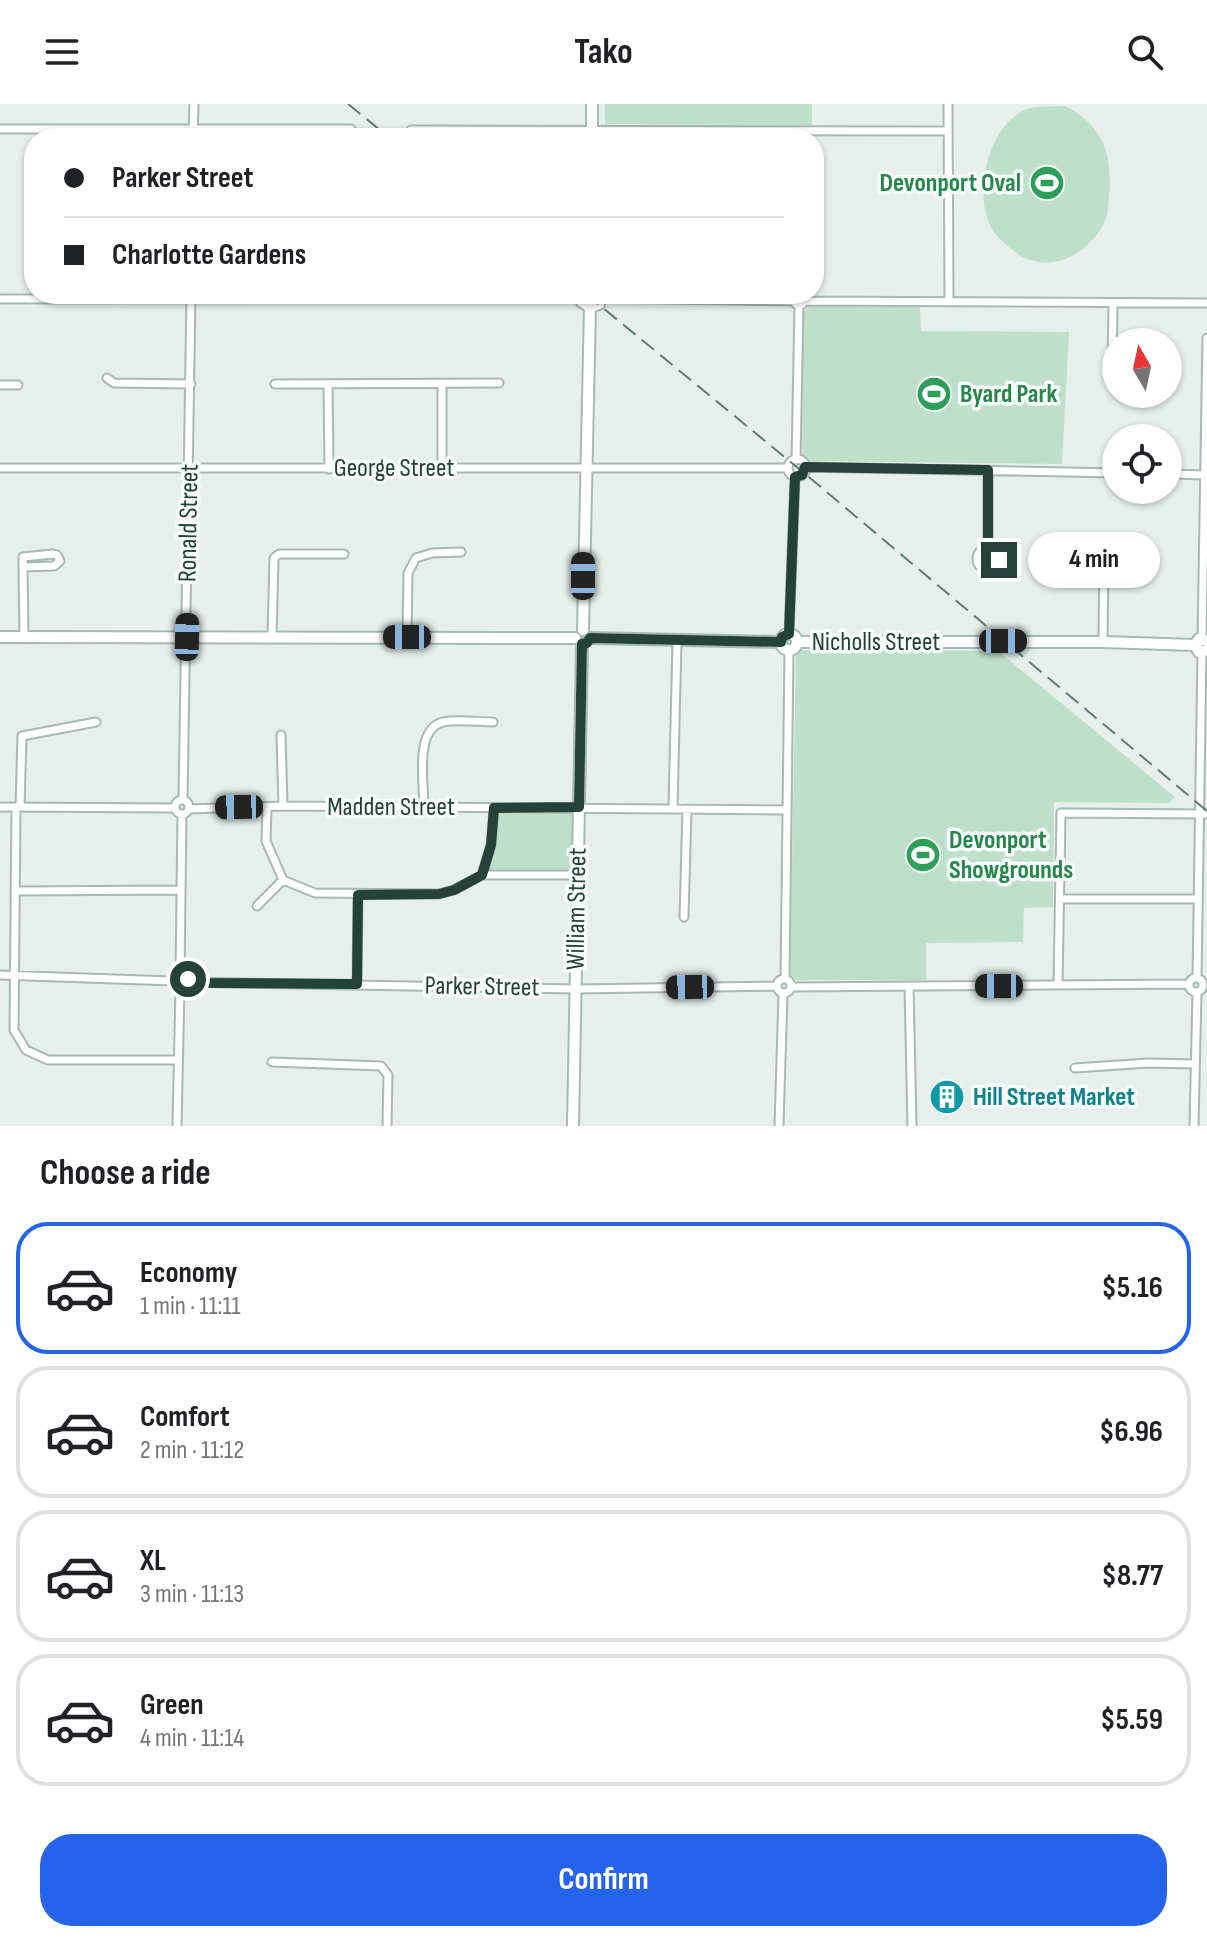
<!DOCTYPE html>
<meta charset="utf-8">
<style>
:root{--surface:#fff;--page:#f6f6f6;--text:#202124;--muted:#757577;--line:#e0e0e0;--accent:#2563eb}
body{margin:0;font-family:"Sofia Sans Condensed",sans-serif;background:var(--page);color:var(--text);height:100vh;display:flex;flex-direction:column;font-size:30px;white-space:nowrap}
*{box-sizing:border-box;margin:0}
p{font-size:26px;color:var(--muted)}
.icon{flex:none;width:44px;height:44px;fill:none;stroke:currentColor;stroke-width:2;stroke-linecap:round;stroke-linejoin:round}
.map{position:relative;height:1022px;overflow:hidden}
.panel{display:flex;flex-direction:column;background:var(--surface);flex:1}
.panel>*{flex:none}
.hud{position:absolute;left:24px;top:24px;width:800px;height:176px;border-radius:32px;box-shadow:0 2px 6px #0004;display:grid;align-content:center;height:176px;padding:0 40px;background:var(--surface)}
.needle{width:52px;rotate:351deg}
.tools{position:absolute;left:1102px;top:224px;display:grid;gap:16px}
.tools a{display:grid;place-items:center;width:80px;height:80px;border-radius:50%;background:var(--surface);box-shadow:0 2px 6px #0004;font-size:40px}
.end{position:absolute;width:36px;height:36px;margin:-18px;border:10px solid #24423a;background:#fff;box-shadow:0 0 0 4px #fff}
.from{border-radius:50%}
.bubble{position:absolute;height:56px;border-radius:28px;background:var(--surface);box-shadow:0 2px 6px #0004;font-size:26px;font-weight:700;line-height:56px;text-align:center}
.car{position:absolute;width:24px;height:48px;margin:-24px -12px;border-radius:10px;box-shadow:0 0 6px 2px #0007;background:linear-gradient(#222 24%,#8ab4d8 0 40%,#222 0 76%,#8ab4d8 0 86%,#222 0)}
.hud b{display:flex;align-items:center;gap:28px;height:76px;font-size:30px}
.hud b+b{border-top:2px solid var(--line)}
.hud i{width:20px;height:20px;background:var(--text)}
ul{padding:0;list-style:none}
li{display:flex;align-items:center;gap:24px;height:132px;margin:0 16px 12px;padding:0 24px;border:4px solid var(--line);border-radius:32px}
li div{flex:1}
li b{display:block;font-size:30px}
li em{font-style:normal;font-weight:700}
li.selected{border-color:var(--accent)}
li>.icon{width:72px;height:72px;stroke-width:1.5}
h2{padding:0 40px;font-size:36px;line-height:96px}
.button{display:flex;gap:16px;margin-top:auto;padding:16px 40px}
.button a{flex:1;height:92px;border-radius:32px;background:var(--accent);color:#fff;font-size:32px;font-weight:700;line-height:92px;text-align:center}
header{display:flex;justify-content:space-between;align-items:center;height:104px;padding:0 40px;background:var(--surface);font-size:36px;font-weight:700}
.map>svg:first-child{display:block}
.green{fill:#bfe0c8}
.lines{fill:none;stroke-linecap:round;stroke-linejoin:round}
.street-casing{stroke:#a8b8b2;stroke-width:11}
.secondary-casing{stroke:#a4bbb3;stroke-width:14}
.street{stroke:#fff;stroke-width:7}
.secondary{stroke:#fff;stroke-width:10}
.rail{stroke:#5f7d75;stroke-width:2;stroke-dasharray:16 8;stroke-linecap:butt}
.route{stroke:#24423a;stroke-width:10}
.labels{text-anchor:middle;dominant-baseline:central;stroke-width:7;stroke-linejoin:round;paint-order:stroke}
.leisure-label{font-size:26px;font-weight:bold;fill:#27864d;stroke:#f7fbf9;text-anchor:start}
.street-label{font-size:26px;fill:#24423a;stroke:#f7fbf9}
.culture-label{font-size:26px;font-weight:bold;fill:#0d838f;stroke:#f7fbf9;text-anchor:start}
</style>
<header><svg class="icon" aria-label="menu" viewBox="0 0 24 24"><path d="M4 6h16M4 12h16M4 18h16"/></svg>Tako<svg class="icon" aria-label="search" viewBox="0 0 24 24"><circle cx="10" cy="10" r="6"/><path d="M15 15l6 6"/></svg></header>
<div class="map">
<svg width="1207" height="1022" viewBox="0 0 1207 1022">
<rect width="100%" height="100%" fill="#e6efeb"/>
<path class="green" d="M605 0H812V21L605 20Z
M1065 2C1104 21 1113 53 1109 93 1108 101 1108 110 1105 117 1088 152 1048 172 1015 148 1006 141 994 131 990 121 974 88 988 24 1023 7 1035 1 1052 3 1065 2Z
M811 202 920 203 921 227 1069 228 1062 360 805 357 802 352 803 207Z
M799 546 998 547 1175 693 1170 699 1054 698 1053 803 1024 804 1023 838 926 839V876H796L790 870 796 550Z
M579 703 578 771H482L491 741 494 704Z"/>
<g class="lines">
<defs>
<path id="street" d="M948 0 949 198
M0 25H351
M411 26 948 27
M193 34 194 0
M794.5 197a4.5 4.5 0 1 1 9 0a4.5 4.5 0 1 1-9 0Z
M600 194 794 197
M0 195 582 194
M803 197 1207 199
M1112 264 1113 200
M107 274 114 279 191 280
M275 280 499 279
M328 280 329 365
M442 280V363
M0 281H18
M788 364a9 9 0 1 1 18 0a9 9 0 1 1-18 0Z
M796 356 799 202
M805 363 1116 369
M0 364H788
M988 366V444
M1168 370 1207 371
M977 455a11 11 0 1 1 22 0a11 11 0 1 1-22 0Z
M23 463 54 462 60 457 57 451 53 450 23 453V463L24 532
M789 530 795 373
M272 532 274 454 279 450H344
M407 533 408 469 416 454 432 449 461 448
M1202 535 1207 234
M1103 538 1104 455
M281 631 283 702
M175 703a7 7 0 1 1 14 0a7 7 0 1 1-14 0Z
M183 696 191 190
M0 703 175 704
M16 703 14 926 26 946 48 956H178
M20 703 22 632 96 618
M267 703 266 737 283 776 315 789 439 790 454 786 482 771 491 741 494 704
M424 703C424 679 414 625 443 618 458 615 478 618 493 618
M673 704 677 537
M189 705 283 702 785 706
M482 771H578
M15 787 181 786
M1060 795H1198
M257 802 283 776
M684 813 687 705
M180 869 182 710
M172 877a8 8 0 1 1 16 0a8 8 0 1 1-16 0Z
M0 871 172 877
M1197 874 1202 549
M1189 881a7 7 0 1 1 14 0a7 7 0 1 1-14 0Z
M777 882a7 7 0 1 1 14 0a7 7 0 1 1-14 0Z
M785 875 789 546
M188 878 576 885 777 882
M357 880 358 791
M1058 881 1061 709 1207 710
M909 882 912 1022
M791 883 1189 880
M272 958 381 962 388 971 387 1022
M1075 964 1148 959 1195 960
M177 1022 180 885
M779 1022 783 890
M1194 1022 1197 888"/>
<path id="secondary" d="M592 34V0
M583 190 582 198 590 203 599 200V190
M583 526 590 203
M781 538a8 8 0 1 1 16 0a8 8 0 1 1-16 0Z
M0 533 575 534
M590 534 781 538
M1207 537 1199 535 1195 541 1199 548 1207 546
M797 538H1103L1195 541
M573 1022 582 540"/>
</defs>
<use href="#street" class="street-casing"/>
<use href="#secondary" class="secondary-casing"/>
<use href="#street" class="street"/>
<use href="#secondary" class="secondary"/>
<path class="rail" d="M348 0 390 34
M586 190 804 369 1207 707"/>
</g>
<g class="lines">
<path class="route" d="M188 875V878L210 879 357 880 358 791 439 790 454 786 482 771 491 741 494 704 579 703 582 540 587 539 590 534 781 538 782 533 789 530 795 373 802 371 805 363 988 366V444L996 447 999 456"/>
</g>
<defs>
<symbol id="stadium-disc" viewBox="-11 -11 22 22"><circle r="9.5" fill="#2e9e5b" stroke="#f7fbf9"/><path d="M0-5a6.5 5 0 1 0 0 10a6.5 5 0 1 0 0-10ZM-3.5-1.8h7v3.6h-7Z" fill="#fff"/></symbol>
<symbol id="building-disc" viewBox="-11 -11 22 22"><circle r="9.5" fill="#0f9aa8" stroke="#f7fbf9"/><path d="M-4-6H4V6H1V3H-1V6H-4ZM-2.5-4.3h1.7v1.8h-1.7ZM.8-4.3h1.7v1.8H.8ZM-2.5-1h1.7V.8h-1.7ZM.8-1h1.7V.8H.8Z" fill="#fff"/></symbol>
</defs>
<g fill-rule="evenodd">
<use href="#stadium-disc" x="1027" y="59" width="40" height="40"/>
<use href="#stadium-disc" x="914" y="270" width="40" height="40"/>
<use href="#stadium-disc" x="903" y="731" width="40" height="40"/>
<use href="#building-disc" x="927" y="973" width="40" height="40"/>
</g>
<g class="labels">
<g class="leisure-label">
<text x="1021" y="79" text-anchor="end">Devonport Oval</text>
<text x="960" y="290">Byard Park</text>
<text x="949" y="736">Devonport<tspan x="949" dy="30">Showgrounds</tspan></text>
</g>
<g class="street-label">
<text x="394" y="364">George Street</text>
<text transform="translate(189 419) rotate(-89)">Ronald Street</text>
<text x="876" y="538">Nicholls Street</text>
<text x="391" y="703">Madden Street</text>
<text transform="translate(577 805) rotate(-89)">William Street</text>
<text transform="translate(482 883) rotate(1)">Parker Street</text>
</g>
<g class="culture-label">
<text x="973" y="993">Hill Street Market</text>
</g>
</g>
</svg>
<div class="tools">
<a><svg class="needle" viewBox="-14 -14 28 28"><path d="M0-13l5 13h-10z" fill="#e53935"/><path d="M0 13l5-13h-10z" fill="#757577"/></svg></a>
<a><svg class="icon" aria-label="locate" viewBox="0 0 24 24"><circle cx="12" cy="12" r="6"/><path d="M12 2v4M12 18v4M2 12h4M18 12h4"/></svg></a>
</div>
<i class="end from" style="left:188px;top:875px"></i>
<i class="end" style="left:999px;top:456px"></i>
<div class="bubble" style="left:1028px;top:428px;width:132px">4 min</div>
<i class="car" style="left:583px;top:472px;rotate:0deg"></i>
<i class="car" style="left:187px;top:533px;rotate:1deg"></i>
<i class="car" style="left:407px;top:533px;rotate:270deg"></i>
<i class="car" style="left:1003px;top:537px;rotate:90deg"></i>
<i class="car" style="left:239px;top:703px;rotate:269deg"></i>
<i class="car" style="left:999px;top:882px;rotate:270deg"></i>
<i class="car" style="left:690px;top:883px;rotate:269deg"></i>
<div class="hud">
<b><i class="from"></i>Parker Street</b>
<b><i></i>Charlotte Gardens</b>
</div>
</div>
<section class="panel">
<h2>Choose a ride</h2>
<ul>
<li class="selected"><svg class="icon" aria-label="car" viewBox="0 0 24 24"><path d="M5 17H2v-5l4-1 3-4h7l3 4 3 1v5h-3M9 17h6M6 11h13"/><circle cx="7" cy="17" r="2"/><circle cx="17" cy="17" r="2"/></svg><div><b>Economy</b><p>1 min · 11:11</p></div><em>$5.16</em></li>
<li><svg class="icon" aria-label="car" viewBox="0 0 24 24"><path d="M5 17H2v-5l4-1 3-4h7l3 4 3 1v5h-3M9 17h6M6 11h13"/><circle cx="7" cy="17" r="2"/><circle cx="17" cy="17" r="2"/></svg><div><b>Comfort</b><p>2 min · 11:12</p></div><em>$6.96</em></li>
<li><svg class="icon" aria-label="car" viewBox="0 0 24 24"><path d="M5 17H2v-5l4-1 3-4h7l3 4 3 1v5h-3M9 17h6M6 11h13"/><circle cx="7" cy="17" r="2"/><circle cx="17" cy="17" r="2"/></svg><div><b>XL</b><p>3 min · 11:13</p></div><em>$8.77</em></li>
<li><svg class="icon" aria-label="car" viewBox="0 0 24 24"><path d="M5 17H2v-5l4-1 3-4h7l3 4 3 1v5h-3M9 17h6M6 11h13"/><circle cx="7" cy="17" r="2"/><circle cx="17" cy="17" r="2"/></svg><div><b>Green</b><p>4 min · 11:14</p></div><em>$5.59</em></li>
</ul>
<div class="button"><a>Confirm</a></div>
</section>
